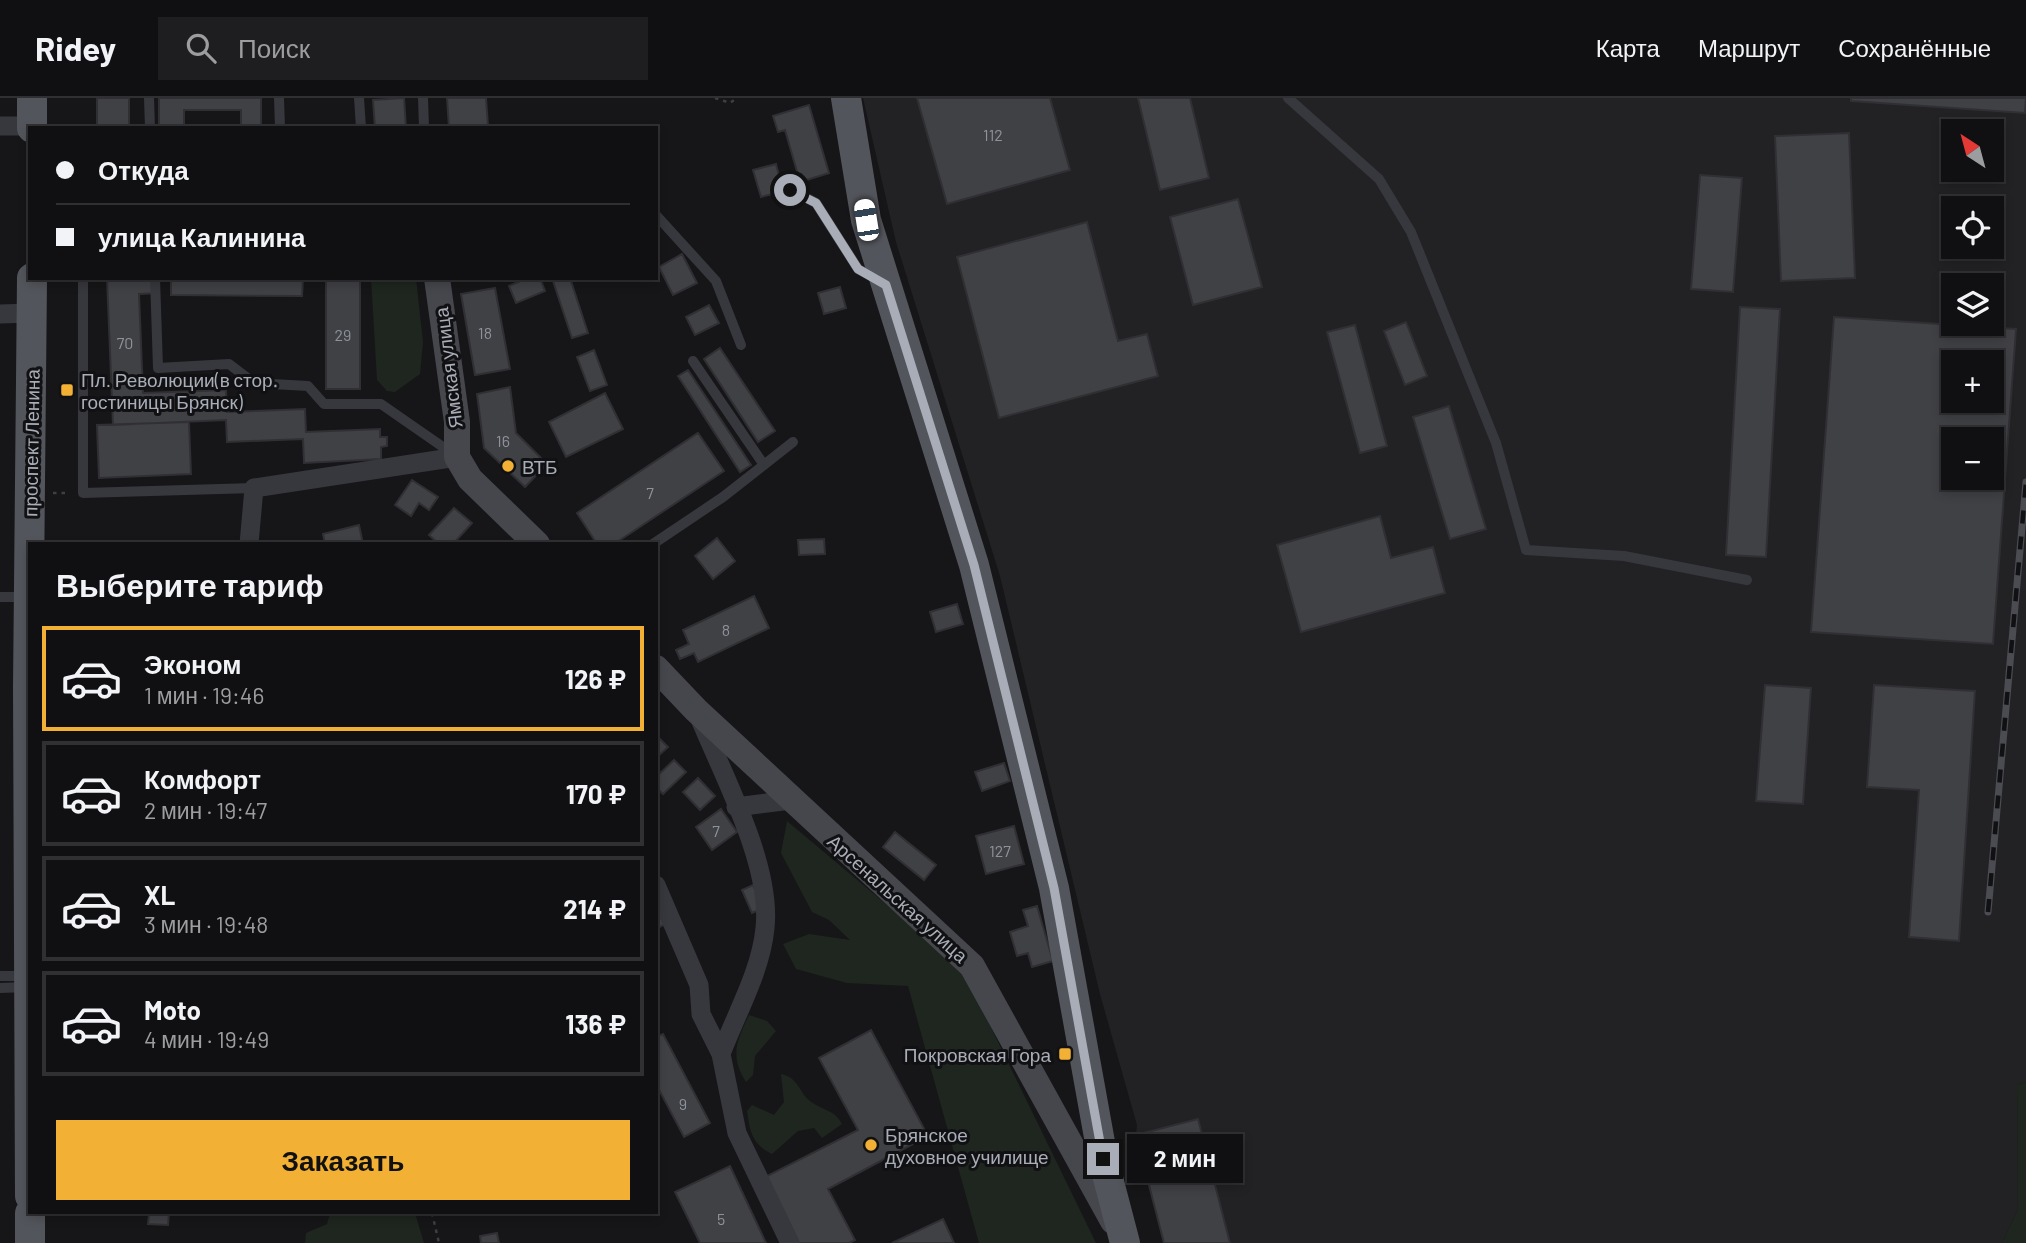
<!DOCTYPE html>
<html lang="ru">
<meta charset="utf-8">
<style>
:root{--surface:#101012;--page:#1e1e20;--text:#f1f3f6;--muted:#9c9d9f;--line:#303032;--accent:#f2b134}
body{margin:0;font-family:Barlow,sans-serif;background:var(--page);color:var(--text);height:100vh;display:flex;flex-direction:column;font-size:26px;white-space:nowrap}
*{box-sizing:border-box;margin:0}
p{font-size:23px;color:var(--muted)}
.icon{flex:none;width:38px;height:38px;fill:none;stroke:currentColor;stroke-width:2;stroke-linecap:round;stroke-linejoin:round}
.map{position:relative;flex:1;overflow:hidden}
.side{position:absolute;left:28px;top:444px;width:630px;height:672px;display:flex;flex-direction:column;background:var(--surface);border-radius:0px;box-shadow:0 4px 10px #0003,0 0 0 2px var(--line)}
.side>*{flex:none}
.top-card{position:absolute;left:28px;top:28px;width:630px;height:154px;border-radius:0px;box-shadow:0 4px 10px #0003,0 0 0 2px var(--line);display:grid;align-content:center;height:154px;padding:0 28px;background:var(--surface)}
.needle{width:46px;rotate:324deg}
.controls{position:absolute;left:1941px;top:21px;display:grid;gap:14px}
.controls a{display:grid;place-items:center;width:63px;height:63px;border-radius:0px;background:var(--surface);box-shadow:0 4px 10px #0003,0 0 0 2px var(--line);font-size:35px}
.end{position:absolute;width:32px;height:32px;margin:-16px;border:9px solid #a8adb8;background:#111;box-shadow:0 0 0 4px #111}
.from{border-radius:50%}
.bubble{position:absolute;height:49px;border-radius:0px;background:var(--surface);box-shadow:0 4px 10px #0003,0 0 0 2px var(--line);font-size:23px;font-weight:700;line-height:49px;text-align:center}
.car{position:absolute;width:21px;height:42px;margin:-21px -10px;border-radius:9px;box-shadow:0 0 5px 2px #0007;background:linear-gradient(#fff 24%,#345 0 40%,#fff 0 76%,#345 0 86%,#fff 0)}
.top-card b{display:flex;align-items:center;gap:24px;height:66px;font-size:26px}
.top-card b+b{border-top:2px solid var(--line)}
.top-card i{width:18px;height:18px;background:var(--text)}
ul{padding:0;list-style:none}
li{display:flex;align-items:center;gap:21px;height:105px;margin:0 14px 10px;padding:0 14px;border:4px solid var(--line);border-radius:0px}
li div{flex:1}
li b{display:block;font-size:26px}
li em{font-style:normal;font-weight:700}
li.active{border-color:var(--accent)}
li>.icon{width:63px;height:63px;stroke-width:1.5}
h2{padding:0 28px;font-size:32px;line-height:84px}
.button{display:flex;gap:14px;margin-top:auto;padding:14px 28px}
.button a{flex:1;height:80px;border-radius:0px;background:var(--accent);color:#111;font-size:28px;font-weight:700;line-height:80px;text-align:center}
header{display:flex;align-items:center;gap:42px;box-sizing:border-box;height:98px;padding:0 35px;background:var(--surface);border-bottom:2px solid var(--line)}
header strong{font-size:33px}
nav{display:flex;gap:38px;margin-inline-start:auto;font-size:24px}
.search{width:490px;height:63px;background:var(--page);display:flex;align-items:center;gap:18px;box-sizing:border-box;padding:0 24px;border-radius:0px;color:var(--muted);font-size:26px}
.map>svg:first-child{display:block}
.built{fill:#222225;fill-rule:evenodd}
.green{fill:#1e261f}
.building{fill:#404145;stroke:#303034;stroke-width:2;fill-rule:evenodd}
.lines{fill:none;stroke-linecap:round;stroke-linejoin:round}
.path{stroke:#3d3f44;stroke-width:2.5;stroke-dasharray:3.5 5;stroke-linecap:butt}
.lane{stroke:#37383d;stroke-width:10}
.street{stroke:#37383d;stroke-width:19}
.secondary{stroke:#45474d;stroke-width:26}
.primary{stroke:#53555c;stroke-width:30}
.rail-casing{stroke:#4a4c52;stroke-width:7}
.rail{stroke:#111113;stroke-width:4.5;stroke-dasharray:13;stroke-linecap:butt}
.route{stroke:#a8adb8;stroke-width:9}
.poi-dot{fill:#f2b134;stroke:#111113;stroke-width:2.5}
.labels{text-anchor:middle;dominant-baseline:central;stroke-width:6;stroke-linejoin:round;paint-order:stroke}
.number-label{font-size:16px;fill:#8e929b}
.street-label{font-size:19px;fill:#a8adb8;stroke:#111113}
.poi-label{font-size:19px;fill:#a8adb8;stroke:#111113;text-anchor:start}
</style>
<header>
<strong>Ridey</strong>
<div class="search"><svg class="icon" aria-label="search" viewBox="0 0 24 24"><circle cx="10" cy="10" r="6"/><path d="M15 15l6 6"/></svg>Поиск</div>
<nav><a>Карта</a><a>Маршрут</a><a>Сохранённые</a></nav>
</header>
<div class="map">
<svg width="2026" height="1145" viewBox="0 0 2026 1145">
<rect width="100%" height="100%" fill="#161618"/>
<path class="built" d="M863 0H2026V984L2017 987 2018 1111 2002 1145H1164L1136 1037 1137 1027 1100 896 1000 478 896 144ZM1953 33H1992V72H1953ZM1953 110H1992V149H1953ZM1953 187H1992V226H1953ZM1953 264H1992V303H1953ZM1953 341H1992V380H1953Z"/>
<path class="green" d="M371 180H416L423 244 420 276 395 294 387 293 377 282Z
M787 723 962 870 1096 1145H979L908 888 847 885 796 871 783 846 809 836 850 842 829 822 812 814 781 755Z
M749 917 767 923 776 933 755 958 753 977 746 984C730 958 736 944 749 917Z
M781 976C799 980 798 993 810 1003 823 1013 834 1011 842 1026L822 1040 814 1030 798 1033 772 1056C752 1046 750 1034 747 1013L752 1007 774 1017 784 1004Z
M2026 984V1145H2002L2018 1111 2017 987Z
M330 1115H415L424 1145H305L306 1135 327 1126Z"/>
<path class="building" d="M97 0H129V30H97Z
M159 0H261V30H241V12H184V30H159Z
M404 0 406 30H375L373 2Z
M447 0H486L488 28 449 30Z
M917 0H1050L1070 72 947 106Z
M1138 0H1190L1209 80 1160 92Z
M1851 0H2026L2025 15 1851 3Z
M809 7 829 75 800 84 785 32 778 34 773 18Z
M1849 35 1855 180 1781 183 1775 38Z
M776 66 783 93 761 99 753 72Z
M1700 77 1742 80 1733 194 1691 191Z
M1238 101 1262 189 1193 207 1170 119Z
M1087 124 1118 243 1147 236 1158 278 999 320 957 159Z
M682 156 697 185 673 197 659 169Z
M107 180H159V195L139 196 143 295 226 292 227 314 305 311 306 334 380 331V339H387V348L381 349V361L304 365 303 341 227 344 226 322 113 327Z
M171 180H303L302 198 171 197Z
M326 180H360V291H326Z
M527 180H540L545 193 516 205 509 188Z
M552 180H570L588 235 572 240Z
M840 189 846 210 824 216 818 195Z
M495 190 510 271 475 277 461 196Z
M709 207 719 225 695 237 686 219Z
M1740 209 1780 211 1766 459 1726 457Z
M1834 219 2016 231 1993 546 1811 534ZM1953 264H1992V303H1953ZM1953 341H1992V380H1953Z
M1406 224 1427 278 1405 287 1384 233Z
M1355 227 1387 348 1360 355 1327 234Z
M720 250 775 333 758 344 704 261Z
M594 252 607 287 590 293 577 259Z
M688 272 751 367 740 374 678 278Z
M510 289 516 335 547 366 525 389 484 350 477 296Z
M605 295 623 331 566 359 549 324Z
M1449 308 1486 431 1450 441 1413 319Z
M189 324 191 376 99 380 97 327Z
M698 335 724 373 614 446H597L577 415Z
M412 382 438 399 429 412 419 405 411 418 395 407Z
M454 410 472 425 453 446H439L429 437Z
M1380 418 1391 460 1433 449 1445 495 1301 534 1277 447Z
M359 427 363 446H325L323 436Z
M717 440 735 463 713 481 695 458Z
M824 441 825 456 799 457 798 442Z
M754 498 769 530 698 564 694 555 680 561 676 552 689 546 683 532Z
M957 506 963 526 936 534 930 514Z
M1765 587 1811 590 1803 706 1756 703Z
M1874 587 1975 593 1959 843 1909 839 1919 692 1867 689Z
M656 637 668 649 656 660Z
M674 662 686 674 663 696 656 689V679Z
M1004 665 1010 683 982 693 975 674Z
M698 680 715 698 700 712 683 694Z
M721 711 737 734 712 752 696 729Z
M1014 728 1024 766 986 776 976 738Z
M895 734 936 767 924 782 883 749Z
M753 787 763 810 752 815 742 792Z
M1037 808 1053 863 1032 869 1028 855 1017 858 1010 834 1028 828 1023 812Z
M656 809 665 826 656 831Z
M871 932 928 1038 828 1091 855 1142 849 1145H798L763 1080 858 1032 819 960Z
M663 936 710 1025 684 1039 656 986V939Z
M1198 1021 1230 1145H1164L1136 1037Z
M730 1068 766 1145H700L675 1094Z
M149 1115H169L168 1127 148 1126Z
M299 1115H322V1117H299Z
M943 1121 954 1145H892Z
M497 1135 499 1145H481L480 1138Z"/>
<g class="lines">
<path class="path" d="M715 0 730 5 737 0
M53 395H69
M432 1115 439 1145"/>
<path class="lane" d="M149 0 150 30
M279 0 280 30
M359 0 361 30
M423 0 424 30
M1288 0 1379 81 1411 134 1496 345 1526 452 1624 458 1747 482
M790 91 816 105 858 171 877 181
M656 117 716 183 741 247
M83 180V395L254 390
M155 180 158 270 229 266 254 285 308 288 324 306H381L453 356
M693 263 764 367
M653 446 723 399 793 344
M0 499H25
M0 878H25
M0 890 27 889"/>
<path class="street" d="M0 28H32
M0 216 32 215
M249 446 254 390 457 359
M698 616C722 676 772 766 765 830 761 873 736 916 721 956
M736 709 791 702
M656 787 699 887 701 916 721 956 737 1035 790 1145"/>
<path class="secondary" d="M437 180 457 324V359L470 381 537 446
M656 570 696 612 972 868 1113 1123"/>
<path class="primary" d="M32 0V30
M846 0 866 122 974 467 1054 790 1103 1061 1125 1145
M30 1098 28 589 32 180
M30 1115V1145"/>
<defs>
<path id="rail" d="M1988 814 2026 384"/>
</defs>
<use href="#rail" class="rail-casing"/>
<use href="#rail" class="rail"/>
</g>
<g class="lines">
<path class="route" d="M790 92 816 105 858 171 886 187 974 467 1054 790 1103 1061"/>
</g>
<g class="poi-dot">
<rect x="60" y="285" width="14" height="14" rx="3.5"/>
<circle cx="508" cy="368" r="7"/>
<rect x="1058" y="949" width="14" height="14" rx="3.5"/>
<circle cx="871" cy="1047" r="7"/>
</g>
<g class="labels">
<g class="number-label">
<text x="993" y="36">112</text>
<text x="485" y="234">18</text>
<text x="343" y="236">29</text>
<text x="125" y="244">70</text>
<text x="503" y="342">16</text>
<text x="650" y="394">7</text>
<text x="726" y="531">8</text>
<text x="716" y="732">7</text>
<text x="1000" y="752">127</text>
<text x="683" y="1005">9</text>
<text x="721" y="1120">5</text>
</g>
<g class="street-label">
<text transform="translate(448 270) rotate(-97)">Ямская улица</text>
<text transform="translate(31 345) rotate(-89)">проспект Ленина</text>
<text transform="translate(898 800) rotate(42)">Арсенальская улица</text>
</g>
<g class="poi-label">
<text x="81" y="281">Пл. Революции(в стор.<tspan x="81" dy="22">гостиницы Брянск)</tspan></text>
<text x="522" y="368">ВТБ</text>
<text x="1051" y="956" text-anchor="end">Покровская Гора</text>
<text x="885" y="1036">Брянское<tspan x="885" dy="22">духовное училище</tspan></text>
</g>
</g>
</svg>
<div class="controls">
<a><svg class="needle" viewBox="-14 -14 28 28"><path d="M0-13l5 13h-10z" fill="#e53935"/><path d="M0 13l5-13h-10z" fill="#9c9d9f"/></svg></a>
<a><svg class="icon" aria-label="locate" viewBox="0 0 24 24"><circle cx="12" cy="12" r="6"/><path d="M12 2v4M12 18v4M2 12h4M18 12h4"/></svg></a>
<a><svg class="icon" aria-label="layers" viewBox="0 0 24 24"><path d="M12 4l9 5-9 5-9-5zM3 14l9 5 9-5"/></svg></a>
<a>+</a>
<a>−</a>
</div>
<i class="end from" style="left:790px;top:92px"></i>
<i class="end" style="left:1103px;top:1061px"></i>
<div class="bubble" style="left:1127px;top:1036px;width:116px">2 мин</div>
<i class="car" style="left:866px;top:122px;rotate:351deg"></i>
<div class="top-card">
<b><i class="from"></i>Откуда</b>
<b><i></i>улица Калинина</b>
</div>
<section class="side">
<h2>Выберите тариф</h2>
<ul>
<li class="active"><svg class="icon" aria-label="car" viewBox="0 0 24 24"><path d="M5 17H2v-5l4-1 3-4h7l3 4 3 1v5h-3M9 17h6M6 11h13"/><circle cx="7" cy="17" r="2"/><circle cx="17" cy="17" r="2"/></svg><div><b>Эконом</b><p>1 мин · 19:46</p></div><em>126 ₽</em></li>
<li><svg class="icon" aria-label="car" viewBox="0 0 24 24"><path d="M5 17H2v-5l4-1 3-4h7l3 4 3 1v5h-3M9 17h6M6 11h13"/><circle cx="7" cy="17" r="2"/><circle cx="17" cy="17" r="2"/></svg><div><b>Комфорт</b><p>2 мин · 19:47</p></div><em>170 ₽</em></li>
<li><svg class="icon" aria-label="car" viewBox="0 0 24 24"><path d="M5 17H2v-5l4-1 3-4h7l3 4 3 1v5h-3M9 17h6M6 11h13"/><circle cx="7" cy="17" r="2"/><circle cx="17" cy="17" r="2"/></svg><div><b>XL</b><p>3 мин · 19:48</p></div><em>214 ₽</em></li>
<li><svg class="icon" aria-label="car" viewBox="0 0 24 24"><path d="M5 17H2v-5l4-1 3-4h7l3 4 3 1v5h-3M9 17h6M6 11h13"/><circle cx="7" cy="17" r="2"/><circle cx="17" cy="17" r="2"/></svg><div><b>Moto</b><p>4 мин · 19:49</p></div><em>136 ₽</em></li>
</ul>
<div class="button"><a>Заказать</a></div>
</section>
</div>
